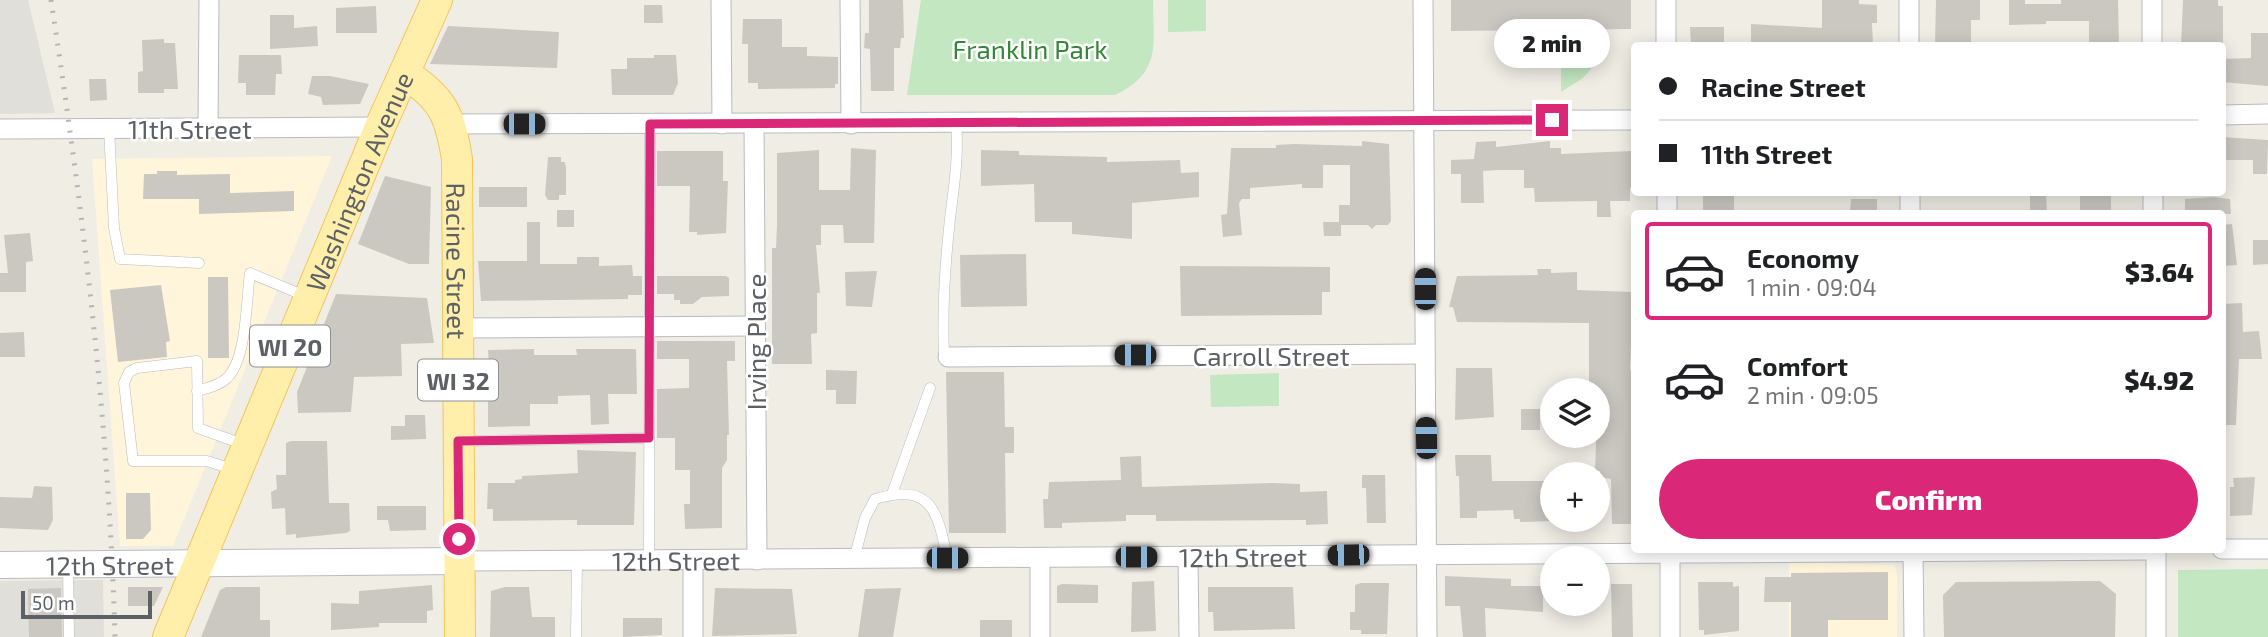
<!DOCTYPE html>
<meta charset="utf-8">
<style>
:root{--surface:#fff;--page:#f2f2f2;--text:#202124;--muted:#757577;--line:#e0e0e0;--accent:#db2777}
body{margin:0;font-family:"Exo 2",sans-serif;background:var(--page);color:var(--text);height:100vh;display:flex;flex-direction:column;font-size:26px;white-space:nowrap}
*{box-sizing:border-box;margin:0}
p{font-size:23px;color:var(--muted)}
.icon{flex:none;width:38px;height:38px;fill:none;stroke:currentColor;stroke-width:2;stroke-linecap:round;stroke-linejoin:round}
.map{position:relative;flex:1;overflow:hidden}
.drawer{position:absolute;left:1631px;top:210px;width:595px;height:343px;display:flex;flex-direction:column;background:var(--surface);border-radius:7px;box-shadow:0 4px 18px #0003}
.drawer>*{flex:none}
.banner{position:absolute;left:1631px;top:42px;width:595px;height:154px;border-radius:7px;box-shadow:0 4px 18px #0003;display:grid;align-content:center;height:154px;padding:0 28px;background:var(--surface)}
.buttons{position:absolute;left:1540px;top:378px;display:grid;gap:14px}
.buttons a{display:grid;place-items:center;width:70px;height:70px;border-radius:50%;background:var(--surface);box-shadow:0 4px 18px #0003;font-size:35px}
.scale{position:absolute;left:21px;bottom:18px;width:131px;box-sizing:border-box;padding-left:7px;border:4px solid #5d6166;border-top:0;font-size:19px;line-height:24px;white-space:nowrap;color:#5d6166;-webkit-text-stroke:5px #fff;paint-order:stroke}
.end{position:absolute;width:32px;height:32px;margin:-16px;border:9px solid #db2777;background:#fff;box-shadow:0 0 0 4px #fff}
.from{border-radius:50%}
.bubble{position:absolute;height:49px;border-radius:24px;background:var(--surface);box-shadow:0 4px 18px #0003;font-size:23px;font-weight:800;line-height:49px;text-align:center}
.car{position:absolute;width:21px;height:42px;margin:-21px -10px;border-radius:9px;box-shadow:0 0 5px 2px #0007;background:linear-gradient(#222 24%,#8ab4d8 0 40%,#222 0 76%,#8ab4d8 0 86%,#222 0)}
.banner b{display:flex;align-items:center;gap:24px;height:66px;font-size:26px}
.banner b+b{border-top:2px solid var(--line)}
.banner i{width:18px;height:18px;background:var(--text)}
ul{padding:12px 0 0;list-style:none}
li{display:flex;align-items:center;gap:21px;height:98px;margin:0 14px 10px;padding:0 14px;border:4px solid transparent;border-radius:7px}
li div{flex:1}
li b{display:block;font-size:26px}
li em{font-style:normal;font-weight:800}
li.active{border-color:var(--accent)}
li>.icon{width:63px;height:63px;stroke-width:1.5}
.button{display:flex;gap:14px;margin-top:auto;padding:14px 28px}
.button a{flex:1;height:80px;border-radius:42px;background:var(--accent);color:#fff;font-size:28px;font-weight:800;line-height:80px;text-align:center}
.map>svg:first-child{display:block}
.commercial{fill:#fff5db}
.industrial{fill:#e1dfd9}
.green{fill:#c2e7c1}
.building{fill:#cbc8c2}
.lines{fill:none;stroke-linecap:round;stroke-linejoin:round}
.lane-casing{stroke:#b8bbbf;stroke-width:11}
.street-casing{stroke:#b8bbbf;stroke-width:21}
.secondary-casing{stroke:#b9bcc1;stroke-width:28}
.primary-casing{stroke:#f4c559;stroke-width:32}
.lane{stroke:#fff;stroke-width:10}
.street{stroke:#fff;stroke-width:19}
.secondary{stroke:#fff;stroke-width:26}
.primary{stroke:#ffefab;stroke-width:30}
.rail{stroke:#b4b5b6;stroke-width:5;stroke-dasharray:2 9;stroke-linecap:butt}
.route{stroke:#db2777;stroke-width:9}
.labels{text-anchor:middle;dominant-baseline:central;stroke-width:5;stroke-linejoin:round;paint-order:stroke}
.shield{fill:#fff;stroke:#8e9094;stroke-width:2}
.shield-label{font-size:24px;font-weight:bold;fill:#5d6166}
.park-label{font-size:26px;fill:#338735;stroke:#fff}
.street-label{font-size:26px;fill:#5d6166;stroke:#fff}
</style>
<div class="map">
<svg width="2268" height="637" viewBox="0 0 2268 637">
<rect width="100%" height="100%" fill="#f0ede5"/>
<path class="commercial" d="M332 156 173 546H120L92 159Z
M1789 562 1894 565 1897 574V637H1789Z"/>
<path class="industrial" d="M0 0H28L55 113 0 114Z
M103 580 104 637H0V581Z"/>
<path class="green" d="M921 0H1153C1153 46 1162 72 1115 95H907Z
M1168 0H1206V31L1168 32Z
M1561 38H1593L1585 54 1591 69 1583 78 1561 92Z
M1279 373V406L1211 407 1210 375Z
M2268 569V637H2178V570Z"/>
<path class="building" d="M869 0H903L904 38H901L900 48H894V91H871L870 49 864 48 865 33H869Z
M1451 0H1631V29L1451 31Z
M1822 0H1859V4L1877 5V23H1872L1873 45 1751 46V24L1822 28Z
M1936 0H1980V20H1971V46H1935Z
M2009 0H2025V4H2061V0H2118L2119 46H2089V21H2046V24L2009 25Z
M2183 0H2218V6H2223V46H2181Z
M644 5H662L663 23H644Z
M376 6 377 33H336V8Z
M270 15H294V28L317 26 318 46 270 49Z
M743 19H782V47H807V56L838 57V84H835V88L758 89V83H748V44H742Z
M448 26 559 32 557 68 430 64Z
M1690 27H1724V46H1691Z
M2251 33H2268V86L2222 82V59L2251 58Z
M164 39V43H175L178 89H164V93H138V72L143 71 142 40Z
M239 55H281L282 74H276L275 95H246V83H238Z
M654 55H676L678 83 673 95H612L611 69H627V58H654Z
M312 76H330L369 84 360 104 323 105 321 97 308 94Z
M89 79H106L107 100 90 101Z
M2222 137 2268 140 2267 174H2253V160H2222Z
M1362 141 1389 144 1391 221 1388 225H1376L1372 229 1368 225H1341V236H1324L1323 222H1339V205H1350V165H1323V188H1302V184L1250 188V199H1242L1239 203 1242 235 1223 237 1221 215 1227 214 1231 148H1276V145L1294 144 1362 146Z
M1496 141V147L1550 141V148H1561V154L1631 151V160H1634V188H1630V201H1610L1611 217H1597V201L1535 202 1534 188H1524V170H1498L1483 171 1484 203H1461V174H1451V160L1474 159 1476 142Z
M851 148 876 150 874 243H844L843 225H821V245H816L820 293H817V333L811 334 812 364H772V248H776L777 226V153L819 150V190H850Z
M981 150 1019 151V155L1107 157V162L1180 160 1181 173 1199 172V197L1132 203V239L1072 234V222H1035L1034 184 981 186Z
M657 151H723V181H728L726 233 697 235V232H689L690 186H657Z
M548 157H561V162H565L566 168V195H559V200H548L545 195Z
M157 171H177V175L230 174V193L294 191V211L199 214V199H143L144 174H157Z
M385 176 431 187 429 264H409L358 244Z
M479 187H527V207H479Z
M1703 192H1734V214H1703Z
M2030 192H2046L2047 214H2030Z
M2080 192H2111V214H2080Z
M2214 197 2230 199 2231 214H2185V199Z
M1851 199H1877V214H1850Z
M557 210H574V227H557Z
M527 222H540V264H577V257H599V266L632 265 633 276H642V295H628V299L481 301 478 261H527Z
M2232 224 2237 265 2222 266V225Z
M30 233 33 261 26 262V292H0V273H8L4 235Z
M2253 240H2268V264L2253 265Z
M1026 254 1027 306 961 307 960 255Z
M1180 266 1330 267V292H1322V315L1181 316Z
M1537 269H1551V273L1577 272V290L1633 292 1630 370 1634 371V524H1612L1611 479 1600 477V471H1595L1598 390H1594V384H1589V323L1457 322 1453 307H1449L1457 276 1538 275Z
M877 271 872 307 846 306 845 272Z
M657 276H726L729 278V296L702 297 693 304H680V300H674V294H657Z
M208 277H228L229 358H208Z
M161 285 170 341 166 342 167 357 118 362 110 290Z
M336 294 427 298 434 343 401 344 402 376 354 377 351 412 298 413 297 392Z
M2242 303 2243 332 2259 331 2262 359H2239L2236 425H2222V304Z
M24 332 25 357H0V333Z
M657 341H735V361H727L729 435H727V460L722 468V528L685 529 684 504H690V470H675V438H657V389L689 388V359H657Z
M534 349V355H577L576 349H636L637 394H608L609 424 591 425 590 395 558 396V404H530V426L488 427V386H485V364H489L488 350Z
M1456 368H1492L1494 417 1455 420Z
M826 370 857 371 856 404H836V390H826Z
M946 372H1004L1005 427H1014V453H1005L1006 533H949Z
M1521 409H1540V430H1521Z
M405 415H425L426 439 391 440V426H405Z
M291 441H327L329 503H349L350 531 346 533 296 538V534L286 535 285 508 272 509 271 492 277 489 276 475H286V443Z
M577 450 636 452 634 525H577V520L493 521V509H487L488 483H515V480L522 479V476L578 473Z
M1455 455H1491L1492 481H1552V521L1520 522V519H1514L1513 510 1477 511V518H1460L1459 476H1456Z
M1141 456 1142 487 1273 483 1300 484V492L1327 491 1328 524 1306 525V520L1156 521V515H1126V521L1062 523V528H1044L1043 499H1048L1049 482 1121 480 1120 457Z
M1362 475H1385L1386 523H1367L1366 488H1362Z
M2255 477 2252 515 2230 516V487H2234L2233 478Z
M34 486 52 487 53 520 48 530 0 528V497L32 498Z
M126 493H150L151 530 143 539H126Z
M377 506H426V530L390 531 388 520H377Z
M1888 572V620H1828V637H1791V602H1764L1765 577H1791V573Z
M1445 576 1511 579V586H1543V612L1485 608 1486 637H1463L1460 606H1445Z
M1154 581 1156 631 1131 632 1132 582Z
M2100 581 2116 594 2115 637H1944L1943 595 1956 582Z
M1698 582H1733V587L1739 586V631L1704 635V630H1699Z
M1361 583H1389L1387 634H1361V630H1350V612H1355V585Z
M1062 584 1098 585V603H1057V586Z
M1611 584H1632L1633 637H1612Z
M432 585 433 610 427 611V623H379V627L331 630V603L359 604V591Z
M128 587H163L154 606H128Z
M226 587H260V620H270V637H201L220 590Z
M505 587H529L532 617H555V637H490L491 591Z
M1208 587H1293L1295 629 1214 631 1213 612H1208Z
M61 588 62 637H29L28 589Z
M715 588 792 589 797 634 712 636Z
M901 588 893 637H858L865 589Z
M623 618H662V635L623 637Z
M980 620H1012V637H980Z"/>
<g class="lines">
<defs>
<path id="lane" d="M109 128 114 228 120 259 199 263
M948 357 944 354C942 309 945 264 950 219 954 186 959 156 956 123
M197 391C207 388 219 386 227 378 247 359 246 301 250 273L305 296
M463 441 649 438
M235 470 207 461H133L124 383 129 372 137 368 197 361 198 428 245 445
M892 494 930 388
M854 559 865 518 875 499C932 482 938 512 947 558
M649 560 650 124
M68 565 69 637
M576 637 577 561"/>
<g id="street">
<path d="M721 0 722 124"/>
<path d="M850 0 851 124"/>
<path d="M1423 0 1427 637"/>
<path d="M1666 0V46"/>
<path d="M1909 0V46"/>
<path d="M2152 0V46"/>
<path d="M2222 115 2268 114"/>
<path d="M451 124 1634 120"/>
<path d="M754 124 757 560"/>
<path d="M208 128 209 0"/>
<path d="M0 129 380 127"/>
<path d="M1667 192V214"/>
<path d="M1910 192V214"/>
<path d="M2153 192V214"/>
<path d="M458 328 755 326"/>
<path d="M948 357 1425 354"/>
<path d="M2222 549H2268"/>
<path d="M1670 550V637"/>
<path d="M1913 550 1914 637"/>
<path d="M2156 550V637"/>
<path d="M1188 556 1189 637"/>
<path d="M1040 558V637"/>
<path id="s1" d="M459 561 2151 550"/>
<path d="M693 637V560"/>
</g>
<g id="secondary">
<path id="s2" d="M0 565 459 561"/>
</g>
<g id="primary">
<path id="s3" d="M405 74C443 98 450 115 457 159L460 637"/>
<path id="s4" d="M168 637 380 127 437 0"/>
</g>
</defs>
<use href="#lane" class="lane-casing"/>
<use href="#street" class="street-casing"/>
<use href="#secondary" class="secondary-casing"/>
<use href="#primary" class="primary-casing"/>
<use href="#lane" class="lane"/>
<use href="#street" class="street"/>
<use href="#secondary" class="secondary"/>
<use href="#primary" class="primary"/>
<path class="rail" d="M51 0C83 211 109 423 115 637"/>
</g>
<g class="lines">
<path class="route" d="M459 539 458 441 649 438 650 124 1552 120"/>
</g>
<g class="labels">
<g class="shield">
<rect x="250" y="325.5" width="80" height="41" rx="5"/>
<rect x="418" y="359.5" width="80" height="41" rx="5"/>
</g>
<g class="shield-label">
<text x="290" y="346">WI 20</text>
<text x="458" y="380">WI 32</text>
</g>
<g class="park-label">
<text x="1030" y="48">Franklin Park</text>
</g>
<g class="street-label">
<text x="190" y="128">11th Street</text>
<text stroke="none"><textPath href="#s4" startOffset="494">Washington Avenue</textPath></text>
<text stroke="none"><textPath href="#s3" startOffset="206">Racine Street</textPath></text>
<text transform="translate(755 342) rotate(-90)">Irving Place</text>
<text x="1271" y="355">Carroll Street</text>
<text stroke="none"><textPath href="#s1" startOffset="784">12th Street</textPath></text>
<text stroke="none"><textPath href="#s1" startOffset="217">12th Street</textPath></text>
<text stroke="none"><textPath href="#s2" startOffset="110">12th Street</textPath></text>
</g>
</g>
</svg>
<div class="buttons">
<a><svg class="icon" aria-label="layers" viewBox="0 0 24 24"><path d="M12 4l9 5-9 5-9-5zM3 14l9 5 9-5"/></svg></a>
<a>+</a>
<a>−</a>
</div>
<div class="scale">50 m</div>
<i class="end from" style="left:459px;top:539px"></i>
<i class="end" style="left:1552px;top:120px"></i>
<div class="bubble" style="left:1494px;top:19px;width:116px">2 min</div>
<i class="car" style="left:524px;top:124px;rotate:90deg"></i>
<i class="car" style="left:1425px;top:289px;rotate:0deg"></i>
<i class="car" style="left:1135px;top:355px;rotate:270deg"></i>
<i class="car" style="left:1426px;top:438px;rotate:359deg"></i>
<i class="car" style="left:1348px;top:555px;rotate:269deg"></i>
<i class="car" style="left:1136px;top:557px;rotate:90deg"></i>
<i class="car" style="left:947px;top:558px;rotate:90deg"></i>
<div class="banner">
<b><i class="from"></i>Racine Street</b>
<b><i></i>11th Street</b>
</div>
<section class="drawer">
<ul>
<li class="active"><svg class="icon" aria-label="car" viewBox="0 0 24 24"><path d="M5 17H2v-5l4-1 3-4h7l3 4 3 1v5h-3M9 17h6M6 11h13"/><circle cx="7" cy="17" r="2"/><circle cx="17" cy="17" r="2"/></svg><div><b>Economy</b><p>1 min · 09:04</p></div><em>$3.64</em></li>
<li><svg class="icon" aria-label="car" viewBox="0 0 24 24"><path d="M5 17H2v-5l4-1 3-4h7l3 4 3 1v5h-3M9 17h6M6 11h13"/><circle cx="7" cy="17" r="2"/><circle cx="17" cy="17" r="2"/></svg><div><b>Comfort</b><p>2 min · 09:05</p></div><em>$4.92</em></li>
</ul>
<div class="button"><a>Confirm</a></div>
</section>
</div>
